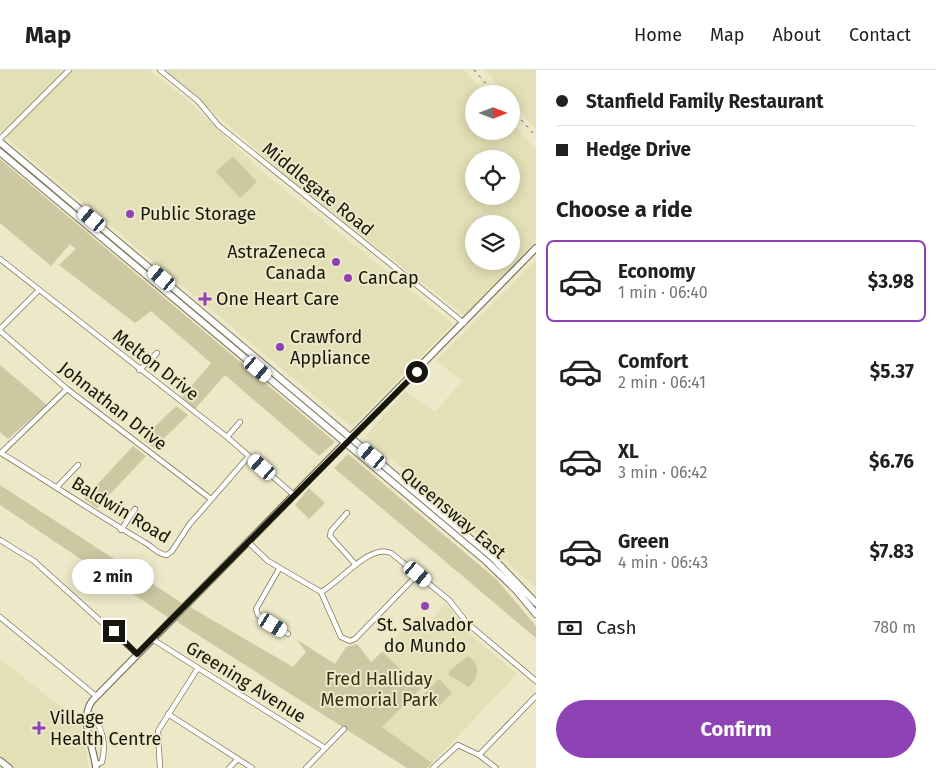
<!DOCTYPE html>
<meta charset="utf-8">
<style>
:root{--surface:#fff;--page:#f2f2f2;--text:#202124;--muted:#757577;--line:#e0e0e0;--accent:#8e43b5}
body{margin:0;font-family:"Fira Sans",sans-serif;background:var(--page);color:var(--text);height:100vh;display:flex;flex-direction:column;font-size:19px;white-space:nowrap}
*{box-sizing:border-box;margin:0}
p{font-size:16px;color:var(--muted)}
.icon{flex:none;width:28px;height:28px;fill:none;stroke:currentColor;stroke-width:2;stroke-linecap:round;stroke-linejoin:round}
.map{position:relative;flex:1;overflow:hidden}
.sheet{display:flex;flex-direction:column;background:var(--surface);width:400px}
.sheet>*{flex:none}
.top-card{display:grid;align-content:center;height:110px;padding:0 20px;background:var(--surface)}
.needle{width:32px;rotate:90deg}
.buttons{position:absolute;left:465px;top:15px;display:grid;gap:10px}
.buttons a{display:grid;place-items:center;width:55px;height:55px;border-radius:50%;background:var(--surface);box-shadow:0 2px 12px #0003;font-size:25px}
.end{position:absolute;width:22px;height:22px;margin:-11px;border:6px solid #17160a;background:#fff;box-shadow:0 0 0 2px #fff}
.from{border-radius:50%}
.bubble{position:absolute;height:35px;border-radius:18px;background:var(--surface);box-shadow:0 2px 12px #0003;font-size:16px;font-weight:700;line-height:35px;text-align:center}
.car{position:absolute;width:15px;height:30px;margin:-15px -8px;border-radius:6px;box-shadow:0 0 4px 1px #0007;background:linear-gradient(#fff 24%,#345 0 40%,#fff 0 76%,#345 0 86%,#fff 0)}
.top-card b{display:flex;align-items:center;gap:18px;height:48px;font-size:19px}
.top-card b+b{border-top:1px solid var(--line)}
.top-card i{width:12px;height:12px;background:var(--text)}
ul{padding:0;list-style:none}
li{display:flex;align-items:center;gap:15px;height:82px;margin:0 10px 8px;padding:0 10px;border:2px solid transparent;border-radius:8px}
li div{flex:1}
li b{display:block;font-size:19px}
li em{font-style:normal;font-weight:700}
li.current{border-color:var(--accent)}
li>.icon{width:45px;height:45px;stroke-width:1.5}
h2{padding:0 20px;font-size:22px;line-height:60px}
.pay{display:flex;align-items:center;gap:12px;height:55px;padding:0 20px;font-size:19px}
.pay p{margin-inline-start:auto}
.cta{display:flex;gap:10px;margin-top:auto;padding:10px 20px}
.cta a{flex:1;height:58px;border-radius:30px;background:var(--accent);color:#fff;font-size:20px;font-weight:700;line-height:58px;text-align:center}
header{display:flex;align-items:center;gap:30px;box-sizing:border-box;height:70px;padding:0 25px;background:var(--surface);border-bottom:1px solid var(--line)}
header strong{font-size:24px}
nav{display:flex;gap:28px;margin-inline-start:auto;font-size:18px}
main{display:flex;flex:1;min-height:0}
.map>svg:first-child{display:block}
.built{fill:#e3dfb6;fill-rule:evenodd}
.green{fill:#cdc8a2}
.lines{fill:none;stroke-linecap:round;stroke-linejoin:round}
.minor-casing{stroke:#7c785b;stroke-width:6}
.tertiary-casing{stroke:#7c785b;stroke-width:8}
.secondary-casing{stroke:#7c785b;stroke-width:8}
.minor{stroke:#fff;stroke-width:4.5}
.tertiary{stroke:#fff;stroke-width:5.5}
.secondary{stroke:#fff;stroke-width:6}
.rail{stroke:#53513f;stroke-width:1;stroke-dasharray:2.5 5;stroke-linecap:butt}
.route{stroke:#17160a;stroke-width:6}
.poi-dot{fill:#8e43b5;stroke:#ece8c8;stroke-width:2}
.labels{text-anchor:middle;dominant-baseline:central;stroke-width:4;stroke-linejoin:round;paint-order:stroke}
.street-label{font-size:18px;fill:#17160a;stroke:#ece8c8}
.poi-label{font-size:18px;fill:#17160a;stroke:#ece8c8;text-anchor:start}
.park-label{font-size:18px;fill:#332f13;stroke:#ece8c8}
</style>
<header>
<strong>Map</strong>
<nav><a>Home</a><a>Map</a><a>About</a><a>Contact</a></nav>
</header>
<main>
<div class="map">
<svg width="536" height="698" viewBox="0 0 536 698">
<rect width="100%" height="100%" fill="#ece8c8"/>
<path class="built" d="M0 0H149L185 28 259 99 453 254 352 357 39 96 0 61Z
M165 0H464L486 24H474V61H511V52L536 80V171L464 245 297 115ZM474 89H511V126H474ZM474 154H511V191H474Z
M485 0H536V59L511 30V24H506Z
M536 190V518L366 366 405 321 435 342 462 311 436 290Z
M445 532 473 567 517 604 432 693 382 657 390 591 382 582 417 546 428 555Z
M0 589 80 652 89 698H12L0 689Z"/>
<path class="green" d="M233 86 257 112 240 128 216 102Z
M0 89 335 372 319 386 225 305 195 339 182 327 211 293 151 241 135 253 59 195 76 179 70 174 51 196 0 153Z
M0 295 47 335 8 369 0 362Z
M176 336 188 345 154 378 142 369Z
M133 376 146 386 97 438 84 429Z
M348 384 496 509 536 556V568L334 398Z
M0 415 182 533 169 548 0 435Z
M309 418 325 433 309 449 295 435Z
M190 537 293 597 306 582 296 569 335 594 346 577 357 574 371 592 382 582 421 618 382 657 432 693 427 698H407L176 551Z
M468 586C481 594 479 608 469 617L449 605V601Z
M439 609 452 623 436 639 423 625Z"/>
<g class="lines">
<defs>
<path id="minor" d="M160 0 198 31 219 56 464 253
M0 69 69 0
M0 189 227 367 294 425
M0 259 39 220
M0 261 67 319 211 429
M139 300 157 283
M227 367 240 352
M1 383C49 412 96 444 144 472 152 476 158 485 167 485L172 481 189 455 249 386
M1 383 67 319
M57 417 78 395
M347 443 331 461 330 466 356 495
M121 460 135 439
M0 470 34 491 137 584
M248 472 268 491 321 522C340 512 370 473 391 483L449 530 467 553 536 611
M279 499 256 539 258 545 288 564
M321 522 341 567 350 571 355 569 418 504
M0 547 96 626
M152 569 325 678
M87 644C104 654 106 675 102 692L96 695
M168 644 252 698
M479 685 536 626
M160 698 158 661 198 598
M229 698 238 689
M306 698 344 659
M433 698 458 675 479 685 496 698"/>
<path id="tertiary" d="M96 698C94 678 79 649 92 631L536 178"/>
<path id="secondary" d="M0 72 492 487 536 533
M0 82 486 491 516 520 536 544
M0 691 9 698"/>
</defs>
<use href="#minor" class="minor-casing"/>
<use href="#tertiary" class="tertiary-casing"/>
<use href="#secondary" class="secondary-casing"/>
<use href="#minor" class="minor"/>
<use href="#tertiary" class="tertiary"/>
<use href="#secondary" class="secondary"/>
<path class="rail" d="M474 0 495 24
M511 39 536 66"/>
</g>
<g class="lines">
<path class="route" d="M114 561 137 584 417 302"/>
</g>
<g class="poi-dot">
<circle cx="130" cy="144" r="5"/>
<circle cx="336" cy="192" r="5"/>
<circle cx="348" cy="208" r="5"/>
<path d="M202.5 221.5h5v5h5v5h-5v5h-5v-5h-5v-5h5z"/>
<circle cx="280" cy="277" r="5"/>
<circle cx="425" cy="536" r="5"/>
<path d="M36.5 650.5h5v5h5v5h-5v5h-5v-5h-5v-5h5z"/>
</g>
<g class="labels">
<g class="street-label">
<text transform="translate(318 119) rotate(39)">Middlegate Road</text>
<text transform="translate(156 295) rotate(38)">Melton Drive</text>
<text transform="translate(113 336) rotate(38)">Johnathan Drive</text>
<text transform="translate(121 440) rotate(31)">Baldwin Road</text>
<text transform="translate(453 443) rotate(40)">Queensway East</text>
<text transform="translate(246 612) rotate(32)">Greening Avenue</text>
</g>
<g class="poi-label">
<text x="140" y="144">Public Storage</text>
<text x="326" y="182" text-anchor="end">AstraZeneca<tspan x="326" dy="21">Canada</tspan></text>
<text x="358" y="208">CanCap</text>
<text x="216" y="229">One Heart Care</text>
<text x="290" y="267">Crawford<tspan x="290" dy="21">Appliance</tspan></text>
<text x="425" y="555" text-anchor="middle">St. Salvador<tspan x="425" dy="21">do Mundo</tspan></text>
<text x="50" y="648">Village<tspan x="50" dy="21">Health Centre</tspan></text>
</g>
<g class="park-label">
<text x="379" y="609">Fred Halliday<tspan x="379" dy="21">Memorial Park</tspan></text>
</g>
</g>
</svg>
<div class="buttons">
<a><svg class="needle" viewBox="-14 -14 28 28"><path d="M0-13l5 13h-10z" fill="#e53935"/><path d="M0 13l5-13h-10z" fill="#757577"/></svg></a>
<a><svg class="icon" aria-label="locate" viewBox="0 0 24 24"><circle cx="12" cy="12" r="6"/><path d="M12 2v4M12 18v4M2 12h4M18 12h4"/></svg></a>
<a><svg class="icon" aria-label="layers" viewBox="0 0 24 24"><path d="M12 4l9 5-9 5-9-5zM3 14l9 5 9-5"/></svg></a>
</div>
<i class="end from" style="left:417px;top:302px"></i>
<i class="end" style="left:114px;top:561px"></i>
<div class="bubble" style="left:72px;top:489px;width:82px">2 min</div>
<i class="car" style="left:92px;top:149px;rotate:310deg"></i>
<i class="car" style="left:162px;top:208px;rotate:310deg"></i>
<i class="car" style="left:258px;top:299px;rotate:130deg"></i>
<i class="car" style="left:372px;top:386px;rotate:310deg"></i>
<i class="car" style="left:262px;top:397px;rotate:311deg"></i>
<i class="car" style="left:418px;top:504px;rotate:130deg"></i>
<i class="car" style="left:273px;top:555px;rotate:121deg"></i>
</div>
<section class="sheet">
<div class="top-card">
<b><i class="from"></i>Stanfield Family Restaurant</b>
<b><i></i>Hedge Drive</b>
</div>
<h2>Choose a ride</h2>
<ul>
<li class="current"><svg class="icon" aria-label="car" viewBox="0 0 24 24"><path d="M5 17H2v-5l4-1 3-4h7l3 4 3 1v5h-3M9 17h6M6 11h13"/><circle cx="7" cy="17" r="2"/><circle cx="17" cy="17" r="2"/></svg><div><b>Economy</b><p>1 min · 06:40</p></div><em>$3.98</em></li>
<li><svg class="icon" aria-label="car" viewBox="0 0 24 24"><path d="M5 17H2v-5l4-1 3-4h7l3 4 3 1v5h-3M9 17h6M6 11h13"/><circle cx="7" cy="17" r="2"/><circle cx="17" cy="17" r="2"/></svg><div><b>Comfort</b><p>2 min · 06:41</p></div><em>$5.37</em></li>
<li><svg class="icon" aria-label="car" viewBox="0 0 24 24"><path d="M5 17H2v-5l4-1 3-4h7l3 4 3 1v5h-3M9 17h6M6 11h13"/><circle cx="7" cy="17" r="2"/><circle cx="17" cy="17" r="2"/></svg><div><b>XL</b><p>3 min · 06:42</p></div><em>$6.76</em></li>
<li><svg class="icon" aria-label="car" viewBox="0 0 24 24"><path d="M5 17H2v-5l4-1 3-4h7l3 4 3 1v5h-3M9 17h6M6 11h13"/><circle cx="7" cy="17" r="2"/><circle cx="17" cy="17" r="2"/></svg><div><b>Green</b><p>4 min · 06:43</p></div><em>$7.83</em></li>
</ul>
<div class="pay"><svg class="icon" aria-label="cash" viewBox="0 0 24 24"><path d="M3 7h18v10H3z"/><circle cx="12" cy="12" r="2"/></svg>Cash<p>780 m</p></div>
<div class="cta"><a>Confirm</a></div>
</section>
</main>
